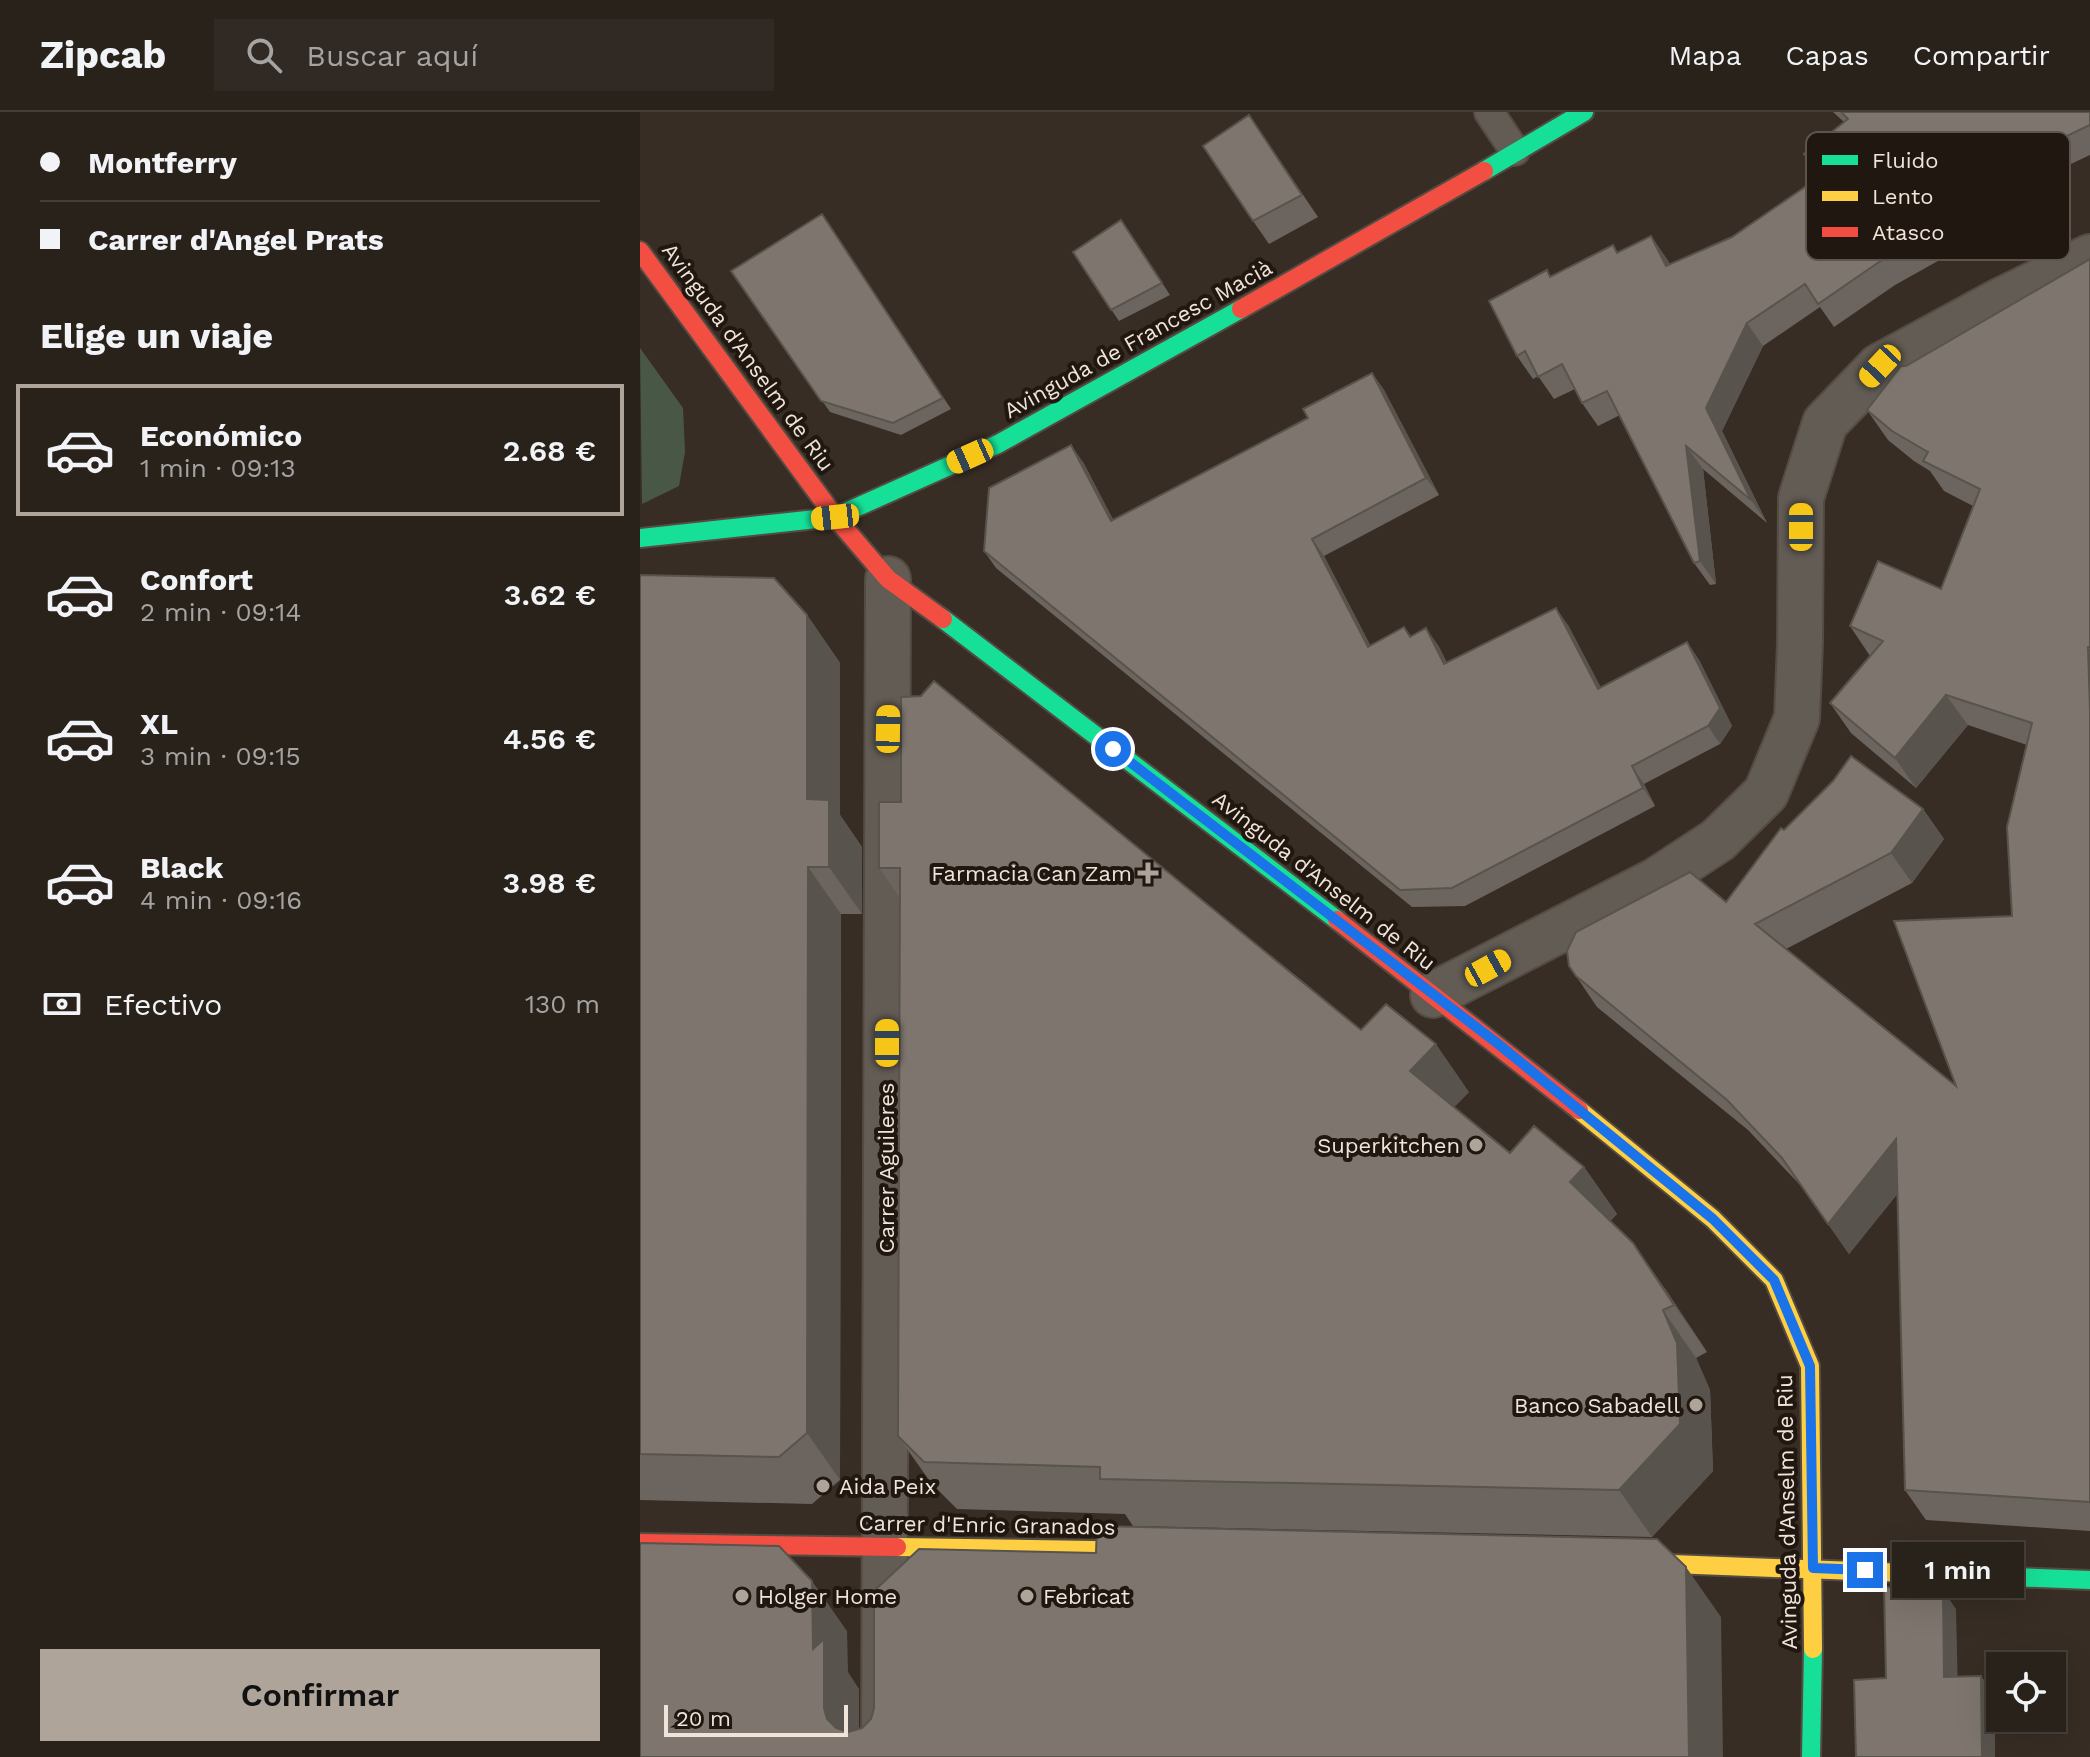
<!DOCTYPE html>
<html lang="es">
<meta charset="utf-8">
<style>
:root{--surface:#29221b;--page:#312a24;--text:#f1f3f6;--muted:#a5a4a3;--line:#453f3a;--accent:#afa49a}
body{margin:0;font-family:"Work Sans",sans-serif;background:var(--page);color:var(--text);height:100vh;display:flex;flex-direction:column;font-size:30px;white-space:nowrap}
*{box-sizing:border-box;margin:0}
p{font-size:26px;color:var(--muted)}
.icon{flex:none;width:44px;height:44px;fill:none;stroke:currentColor;stroke-width:2;stroke-linecap:round;stroke-linejoin:round}
.map{position:relative;flex:1;overflow:hidden}
.sheet{display:flex;flex-direction:column;background:var(--surface);width:640px}
.sheet>*{flex:none}
.top-card{display:grid;align-content:center;height:176px;padding:0 40px;background:var(--surface)}
.fabs{position:absolute;left:1346px;top:1540px;display:grid;gap:16px}
.fabs a{display:grid;place-items:center;width:80px;height:80px;border-radius:0px;background:var(--surface);box-shadow:0 8px 32px #0002,0 0 0 2px var(--line);font-size:40px}
.scale{position:absolute;left:24px;bottom:20px;width:184px;box-sizing:border-box;padding-left:8px;border:4px solid #f0e4da;border-top:0;font-size:22px;line-height:28px;white-space:nowrap;color:#f0e4da;-webkit-text-stroke:6px #201710;paint-order:stroke}
.end{position:absolute;width:36px;height:36px;margin:-18px;border:10px solid #1a73e8;background:#fff;box-shadow:0 0 0 4px #fff}
.from{border-radius:50%}
.bubble{position:absolute;height:56px;border-radius:0px;background:var(--surface);box-shadow:0 8px 32px #0002,0 0 0 2px var(--line);font-size:26px;font-weight:600;line-height:56px;text-align:center}
.car{position:absolute;width:24px;height:48px;margin:-24px -12px;border-radius:10px;box-shadow:0 0 6px 2px #0007;background:linear-gradient(#f5c518 24%,#345 0 40%,#f5c518 0 76%,#345 0 86%,#f5c518 0)}
.top-card b{display:flex;align-items:center;gap:28px;height:76px;font-size:30px}
.top-card b+b{border-top:2px solid var(--line)}
.top-card i{width:20px;height:20px;background:var(--text)}
ul{padding:0;list-style:none}
li{display:flex;align-items:center;gap:24px;height:132px;margin:0 16px 12px;padding:0 24px;border:4px solid transparent;border-radius:0px}
li div{flex:1}
li b{display:block;font-size:30px}
li em{font-style:normal;font-weight:600}
li.selected{border-color:var(--accent)}
li>.icon{width:72px;height:72px;stroke-width:1.5}
h2{padding:0 40px;font-size:36px;line-height:96px}
.pay{display:flex;align-items:center;gap:20px;height:88px;padding:0 40px;font-size:30px}
.pay p{margin-inline-start:auto}
.primary-button{display:flex;gap:16px;margin-top:auto;padding:16px 40px}
.primary-button a{flex:1;height:92px;border-radius:0px;background:var(--accent);color:#111;font-size:32px;font-weight:600;line-height:92px;text-align:center}
header{display:flex;align-items:center;gap:48px;box-sizing:border-box;height:112px;padding:0 40px;background:var(--surface);border-bottom:2px solid var(--line)}
header strong{font-size:38px}
nav{display:flex;gap:44px;margin-inline-start:auto;font-size:28px}
.search{width:560px;height:72px;background:var(--page);display:flex;align-items:center;gap:20px;box-sizing:border-box;padding:0 28px;border-radius:0px;color:var(--muted);font-size:30px}
main{display:flex;flex:1;min-height:0}
.map>svg:first-child{display:block}
.green{fill:#495846}
.lines{fill:none;stroke-linecap:round;stroke-linejoin:round}
.lane-casing{stroke:#544b43;stroke-width:32}
.street-casing{stroke:#544b43;stroke-width:48}
.fast-casing{stroke:#544b43;stroke-width:22}
.slow-casing{stroke:#544b43;stroke-width:22}
.jam-casing{stroke:#544b43;stroke-width:22}
.lane{stroke:#635c55;stroke-width:28}
.street{stroke:#635c55;stroke-width:44}
.fast{stroke:#16e098;stroke-width:18}
.slow{stroke:#ffcf43;stroke-width:18}
.jam{stroke:#f24e42;stroke-width:18}
.wall{fill:#6c655f}
.shaded-wall{fill:#58534d}
.building{fill:#7e766e;stroke:#58534d;stroke-width:2}
.route{stroke:#1a73e8;stroke-width:10}
.poi-dot{fill:#afa49a;stroke:#201710;stroke-width:3}
.labels{text-anchor:middle;dominant-baseline:central;stroke-width:8;stroke-linejoin:round;paint-order:stroke}
.street-label{font-size:22px;fill:#f0e4da;stroke:#201710}
.poi-label{font-size:22px;fill:#f0e4da;stroke:#201710;text-anchor:end}
.key{fill:#201710;stroke:#5e544d;stroke-width:2}
.key-label{font-size:22px;fill:#f0e4da}
</style>
<header>
<strong>Zipcab</strong>
<div class="search"><svg class="icon" aria-label="search" viewBox="0 0 24 24"><circle cx="10" cy="10" r="6"/><path d="M15 15l6 6"/></svg>Buscar aquí</div>
<nav><a>Mapa</a><a>Capas</a><a>Compartir</a></nav>
</header>
<main>
<section class="sheet">
<div class="top-card">
<b><i class="from"></i>Montferry</b>
<b><i></i>Carrer d'Angel Prats</b>
</div>
<h2>Elige un viaje</h2>
<ul>
<li class="selected"><svg class="icon" aria-label="car" viewBox="0 0 24 24"><path d="M5 17H2v-5l4-1 3-4h7l3 4 3 1v5h-3M9 17h6M6 11h13"/><circle cx="7" cy="17" r="2"/><circle cx="17" cy="17" r="2"/></svg><div><b>Económico</b><p>1 min · 09:13</p></div><em>2.68 €</em></li>
<li><svg class="icon" aria-label="car" viewBox="0 0 24 24"><path d="M5 17H2v-5l4-1 3-4h7l3 4 3 1v5h-3M9 17h6M6 11h13"/><circle cx="7" cy="17" r="2"/><circle cx="17" cy="17" r="2"/></svg><div><b>Confort</b><p>2 min · 09:14</p></div><em>3.62 €</em></li>
<li><svg class="icon" aria-label="car" viewBox="0 0 24 24"><path d="M5 17H2v-5l4-1 3-4h7l3 4 3 1v5h-3M9 17h6M6 11h13"/><circle cx="7" cy="17" r="2"/><circle cx="17" cy="17" r="2"/></svg><div><b>XL</b><p>3 min · 09:15</p></div><em>4.56 €</em></li>
<li><svg class="icon" aria-label="car" viewBox="0 0 24 24"><path d="M5 17H2v-5l4-1 3-4h7l3 4 3 1v5h-3M9 17h6M6 11h13"/><circle cx="7" cy="17" r="2"/><circle cx="17" cy="17" r="2"/></svg><div><b>Black</b><p>4 min · 09:16</p></div><em>3.98 €</em></li>
</ul>
<div class="pay"><svg class="icon" aria-label="cash" viewBox="0 0 24 24"><path d="M3 7h18v10H3z"/><circle cx="12" cy="12" r="2"/></svg>Efectivo<p>130 m</p></div>
<div class="primary-button"><a>Confirmar</a></div>
</section>
<div class="map">
<svg width="1450" height="1645" viewBox="0 0 1450 1645">
<rect width="100%" height="100%" fill="#372d24"/>
<path class="green" d="M0 236 43 296 45 340 39 374 2 392Z"/>
<g class="lines">
<defs>
<path id="lane" d="M849 0 875 39"/>
<path id="street" d="M793 883 1017 768 1078 728 1126 681 1157 606 1160 531 1161 386 1185 311 1240 254 1358 190 1450 145
M244 1645 248 467"/>
<path id="fast" d="M844 59 944 0
M0 426 195 405 358 332 601 197
M303 507 697 808
M1292 1462 1450 1468
M1171 1645 1173 1537"/>
<path id="slow" d="M939 998 1073 1107 1134 1168 1170 1254 1173 1537
M257 1435 516 1439
M981 1450 1292 1462"/>
<path id="jam" d="M0 139 195 405 248 467 303 507
M601 197 844 59
M697 808 939 998
M0 1431 257 1435"/>
</defs>
<use href="#lane" class="lane-casing"/>
<use href="#street" class="street-casing"/>
<use href="#fast" class="fast-casing"/>
<use href="#slow" class="slow-casing"/>
<use href="#jam" class="jam-casing"/>
<use href="#lane" class="lane"/>
<use href="#street" class="street"/>
<use href="#fast" class="fast"/>
<use href="#slow" class="slow"/>
<use href="#jam" class="jam"/>
</g>
<path class="wall" d="M1193 0H1450V43L1361 85 1362 88 1302 118 1314 140 1255 173 1194 215 1180 195 1123 234 1082 319 1127 411 1063 357 1076 472 1070 473 1054 451 980 303 958 314 942 291 935 277 914 287 898 264 893 267 877 244 911 165 979 141 1011 124 1030 152 1092 125 1180 65 1164 42 1204 10Z
M609 3 678 105 629 132 613 109Z
M182 102 311 297 261 323 190 300 91 159Z
M481 108 530 183 479 209 433 140Z
M1450 147V1419L1286 1408 1265 1378 1257 1082 1209 1142 1163 1076 1108 1018 957 895 936 864 1086 790 1144 718 1283 697 1304 727 1272 771 1146 837 1316 974 1372 804 1387 633 1328 613 1276 676 1211 621 1190 591 1230 544 1210 514 1301 477 1333 394 1304 379 1290 359 1274 349 1248 328 1227 298 1266 254Z
M732 261 744 278 799 383 684 444 730 533 764 515 771 524 798 533 807 551 928 513 961 576 1047 530 1059 548 1092 614 1080 632 1004 672 1015 694 825 794 772 795 356 456 344 439 443 350 473 408 668 306Z
M0 463 167 503 200 551V703L222 735V802H201L200 1368 172 1392 0 1388Z
M239 690 721 918 829 980 814 995 870 1041 944 1055 977 1102 970 1109 1026 1178 1067 1240 1056 1246 1070 1278 1073 1359 1012 1425 493 1414 485 1402 317 1397 291 1371 258 1324 260 786 239 756Z"/>
<path class="shaded-wall" d="M1286 95 1302 118 1314 140 1297 117Z
M1011 124 1027 147 1042 177 1026 154Z
M1107 211 1123 234 1082 319 1127 411 1111 388 1066 296Z
M732 261 744 278 799 383 786 366Z
M431 333 443 350 483 426 471 409Z
M1046 334 1063 357 1076 472 1060 449Z
M672 427 684 444 740 552 728 535Z
M916 496 928 513 971 595 958 577Z
M167 503 200 551V703L222 735V802L189 755 167 687Z
M786 516 798 533 816 569 804 552Z
M1047 530 1059 548 1092 614 1080 632 1068 614Z
M1448 535 1450 538V598Z
M1306 583 1328 613 1276 676 1255 646Z
M992 654 1004 672 1015 694 1003 676Z
M1283 697 1304 727 1272 771 1251 741Z
M168 755 201 802 200 1368 167 1321Z
M796 932 829 980 803 1006 770 959Z
M1256 1027 1277 1058 1209 1142 1188 1112Z
M944 1055 977 1102 963 1117 930 1070Z
M993 1131 1026 1178 1067 1240 1034 1193Z
M1023 1198 1056 1246 1070 1278 1073 1359 1012 1425 979 1378Z
M1046 1455 1081 1505 1083 1645H1049Z
M172 1469 207 1519 208 1560 219 1577V1645L187 1607 173 1537Z
M1303 1478 1316 1497 1318 1584 1304 1565Z
M1341 1564 1355 1583V1645H1342Z"/>
<path class="building" d="M1201 0H1450V13L1345 63 1346 65 1286 95 1297 117 1239 150 1178 192 1165 172 1107 211 1066 296 1111 388 1046 334 1060 449 1054 451 967 279 942 291 922 252 898 265 885 239 877 244 849 189 907 158 910 165 973 133 977 141 1011 124 1026 154 1092 125 1181 64 1164 42 1208 7Z
M609 3 662 83 613 109 563 34Z
M182 102 303 286 253 311 181 289 91 159Z
M481 108 522 171 471 198 433 140Z
M1450 147V535H1448L1450 598V1390L1265 1378 1256 1027 1188 1112 1142 1046 1087 988 936 864 929 854 927 839 936 820 1050 760 1086 790 1141 716 1144 718 1193 669 1211 644 1283 697 1251 741 1115 812 1316 974 1254 809 1372 804 1367 715 1392 611 1306 583 1255 646 1190 591 1243 529 1210 514 1238 449 1301 477 1340 377 1283 349 1288 340 1252 319 1227 298 1261 254H1266Z
M732 261 786 366 672 427 728 535 764 515 770 525 786 516 804 552 916 496 958 577 1047 530 1080 596 1068 614 992 654 1003 676 812 776 760 778 344 439 349 376 431 333 471 409 668 306 663 297Z
M0 463 134 466 167 503V687L189 688V755H168L167 1321 139 1345 0 1342Z
M294 569 721 918 746 892 796 932 770 959 870 1041 894 1014 944 1055 930 1070 993 1131 1034 1193 1023 1198 1037 1231 1040 1312 979 1378 460 1367V1355L284 1350 258 1324 260 756H239V690H261V585L281 584Z
M457 1414 1017 1427 1046 1455 1049 1645H0V1431L139 1434 172 1469 173 1537 184 1527V1596L187 1607 196 1616 208 1620 222 1616 231 1607 234 1596V1479L279 1437 456 1441Z
M1244 1475 1303 1478 1304 1565 1341 1564 1342 1645H1216L1214 1568 1246 1566Z"/>
<g class="lines">
<path class="route" d="M473 637 857 931 1073 1107 1134 1168 1170 1254 1173 1456 1225 1458"/>
</g>
<g class="poi-dot">
<path d="M504 749h8v8h8v8h-8v8h-8v-8h-8v-8h8z"/>
<circle cx="836" cy="1033" r="8"/>
<circle cx="1056" cy="1293" r="8"/>
<circle cx="183" cy="1374" r="8"/>
<circle cx="102" cy="1484" r="8"/>
<circle cx="387" cy="1484" r="8"/>
</g>
<g class="labels">
<g class="street-label">
<text transform="translate(498 227) rotate(-29)">Avinguda de Francesc Macià</text>
<text transform="translate(108 245) rotate(54)">Avinguda d'Anselm de Riu</text>
<text transform="translate(684 769) rotate(38)">Avinguda d'Anselm de Riu</text>
<text transform="translate(246 1056) rotate(-90)">Carrer Aguileres</text>
<text transform="translate(1147 1400) rotate(-91)">Avinguda d'Anselm de Riu</text>
<text transform="translate(347 1413) rotate(1)">Carrer d'Enric Granados</text>
</g>
<g class="poi-label">
<text x="492" y="761">Farmacia Can Zam</text>
<text x="820" y="1033">Superkitchen</text>
<text x="1040" y="1293">Banco Sabadell</text>
<text x="199" y="1374" text-anchor="start">Aida Peix</text>
<text x="118" y="1484" text-anchor="start">Holger Home</text>
<text x="403" y="1484" text-anchor="start">Febricat</text>
</g>
</g>
<rect x="1166" y="20" width="264" height="128" rx="12" class="key"/>
<rect x="1182" y="43" width="36" height="10" fill="#16e098"/>
<rect x="1182" y="79" width="36" height="10" fill="#ffcf43"/>
<rect x="1182" y="115" width="36" height="10" fill="#f24e42"/>
<g class="key-label">
<text x="1232" y="56">Fluido</text>
<text x="1232" y="92">Lento</text>
<text x="1232" y="128">Atasco</text>
</g>
</svg>
<div class="fabs">
<a><svg class="icon" aria-label="locate" viewBox="0 0 24 24"><circle cx="12" cy="12" r="6"/><path d="M12 2v4M12 18v4M2 12h4M18 12h4"/></svg></a>
</div>
<div class="scale">20 m</div>
<i class="end from" style="left:473px;top:637px"></i>
<i class="end" style="left:1225px;top:1458px"></i>
<div class="bubble" style="left:1252px;top:1430px;width:132px">1 min</div>
<i class="car" style="left:1240px;top:254px;rotate:223deg"></i>
<i class="car" style="left:330px;top:344px;rotate:246deg"></i>
<i class="car" style="left:195px;top:405px;rotate:264deg"></i>
<i class="car" style="left:1161px;top:415px;rotate:0deg"></i>
<i class="car" style="left:248px;top:617px;rotate:1deg"></i>
<i class="car" style="left:848px;top:856px;rotate:61deg"></i>
<i class="car" style="left:247px;top:931px;rotate:0deg"></i>
</div>
</main>
